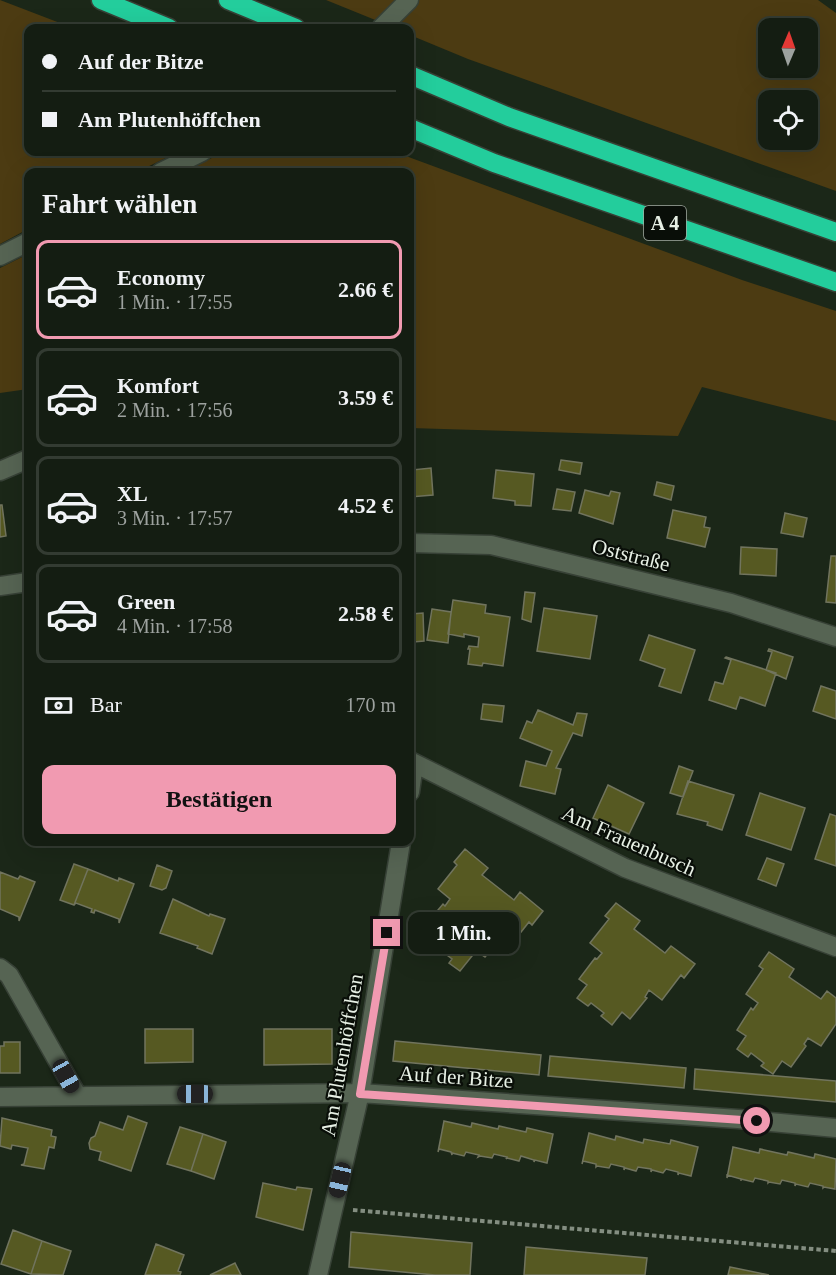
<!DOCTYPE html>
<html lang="de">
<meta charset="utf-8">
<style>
:root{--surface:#141d12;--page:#1d261b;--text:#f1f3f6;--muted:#9da29f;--line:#333b32;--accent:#f19ab1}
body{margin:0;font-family:Georgia,serif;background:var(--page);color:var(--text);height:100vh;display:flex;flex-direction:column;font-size:22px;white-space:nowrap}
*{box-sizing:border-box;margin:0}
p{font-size:20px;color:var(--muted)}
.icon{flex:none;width:33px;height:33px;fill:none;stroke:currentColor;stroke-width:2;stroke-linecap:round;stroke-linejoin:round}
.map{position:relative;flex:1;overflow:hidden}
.details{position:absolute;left:24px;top:168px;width:390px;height:678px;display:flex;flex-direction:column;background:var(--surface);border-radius:12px;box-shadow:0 6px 24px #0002,0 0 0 2px var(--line)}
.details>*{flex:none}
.guide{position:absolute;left:24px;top:24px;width:390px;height:132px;border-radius:12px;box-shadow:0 6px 24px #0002,0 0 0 2px var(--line);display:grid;align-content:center;height:132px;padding:0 18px;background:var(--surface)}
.needle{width:39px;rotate:2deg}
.tools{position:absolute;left:758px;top:18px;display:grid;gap:12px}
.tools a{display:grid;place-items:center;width:60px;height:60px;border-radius:12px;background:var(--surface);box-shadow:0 6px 24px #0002,0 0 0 2px var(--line);font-size:30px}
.end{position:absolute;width:27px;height:27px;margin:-14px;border:8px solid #f19ab1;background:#111;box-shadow:0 0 0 3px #111}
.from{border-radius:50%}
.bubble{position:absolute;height:42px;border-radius:12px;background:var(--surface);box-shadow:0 6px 24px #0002,0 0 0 2px var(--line);font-size:20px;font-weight:700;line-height:42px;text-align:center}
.car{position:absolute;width:18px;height:36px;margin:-18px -9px;border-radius:8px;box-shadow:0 0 4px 2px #0007;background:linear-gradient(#222 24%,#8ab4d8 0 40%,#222 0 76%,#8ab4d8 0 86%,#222 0)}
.guide b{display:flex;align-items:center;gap:21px;height:57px;font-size:22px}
.guide b+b{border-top:2px solid var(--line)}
.guide i{width:15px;height:15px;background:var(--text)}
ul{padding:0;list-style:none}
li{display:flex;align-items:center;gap:18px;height:99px;margin:0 12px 9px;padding:0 6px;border:3px solid var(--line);border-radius:12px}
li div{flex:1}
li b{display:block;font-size:22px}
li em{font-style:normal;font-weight:700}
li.current{border-color:var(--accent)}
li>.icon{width:54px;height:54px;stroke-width:1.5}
h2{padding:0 18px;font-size:27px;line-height:72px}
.pay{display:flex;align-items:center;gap:15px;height:66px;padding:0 18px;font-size:22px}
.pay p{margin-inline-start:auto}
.button{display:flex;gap:12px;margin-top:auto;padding:12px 18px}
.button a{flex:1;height:69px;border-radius:12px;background:var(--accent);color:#111;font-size:24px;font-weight:700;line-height:69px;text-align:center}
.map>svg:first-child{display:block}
.green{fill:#4c3b12;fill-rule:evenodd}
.building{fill:#565922;stroke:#71745e;stroke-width:1.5}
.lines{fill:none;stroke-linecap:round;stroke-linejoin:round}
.street-casing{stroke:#374136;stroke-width:21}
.secondary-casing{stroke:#374136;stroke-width:21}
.highway-casing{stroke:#374136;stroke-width:21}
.path{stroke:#848e81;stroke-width:4;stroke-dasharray:4.5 3;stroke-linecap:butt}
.street{stroke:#566453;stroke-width:18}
.secondary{stroke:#566453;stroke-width:18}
.highway{stroke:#23cd9c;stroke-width:18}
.route{stroke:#f19ab1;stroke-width:8}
.labels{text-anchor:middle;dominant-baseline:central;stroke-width:4.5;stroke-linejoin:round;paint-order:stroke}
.shield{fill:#090e08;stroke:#a4aca3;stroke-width:1.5}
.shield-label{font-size:20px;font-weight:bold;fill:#e7f0e5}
.street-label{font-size:21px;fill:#e7f0e5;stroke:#090e08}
</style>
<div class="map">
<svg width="836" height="1275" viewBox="0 0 836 1275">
<rect width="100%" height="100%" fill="#1b2718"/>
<path class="green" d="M0 0 73 28H28V152H178L137 172H28V229L0 244Z
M326 0H818L836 13V191L468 59 410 35V28H395ZM768 28H807V68H768ZM768 100H807V140H768Z
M224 152H395L742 280 836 311V421L702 387 678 436 410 428V172H183Z
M28 254V389L0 393V268Z"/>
<path class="building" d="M561 460 582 463 580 474 559 470Z
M410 468 412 470 431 468 433 495 410 497Z
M496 470 534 474 531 506 515 505V501L493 498Z
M657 482 674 486 671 500 654 495Z
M23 487H28V514L26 515Z
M557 489 575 492 571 511 553 509Z
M585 490 609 496 611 491 620 493 613 524 579 513Z
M0 505H2L6 536 0 537Z
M673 510 706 517 704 527 710 528 705 547 667 538Z
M785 513 807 518 803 537 781 533Z
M741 547 777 549 776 576 740 574Z
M831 556H836V603L826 602Z
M410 589 413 642H410Z
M525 592 535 593 531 622 522 619Z
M453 600 486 605 485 613 510 617 503 666 483 663 482 666 468 664 470 649H468L469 646 478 647 479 637 464 634V637L448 634Z
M544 608 597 616 590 659 537 651Z
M432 609 451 612 448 643 427 640Z
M423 613 424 641 413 642 411 614Z
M649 635 695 650 681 693 659 686 665 669 640 660Z
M769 649 793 657 786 679 766 670 772 652 768 651Z
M726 657 776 673 765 706 740 697 736 709 709 700 715 682 723 684 731 660 725 658Z
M821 686 836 691V719L813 711Z
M483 704 504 706 502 722 481 719Z
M538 710 573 725 577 713 587 714 582 736 573 733 556 768 561 769 555 794 520 786 526 761 546 766 552 751 520 738 527 721 532 723Z
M679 766 693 771 683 797 670 793Z
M688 781 734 795 722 830 707 825 708 822 677 814Z
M608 785 644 803 629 834 593 818Z
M760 793 805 808 791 850 746 835Z
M830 814 836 816V866L815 859Z
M465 849 488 868 482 875 514 900 520 892 543 911 532 925 529 922 510 946 498 937 493 943 495 945 485 957 476 951 460 971 449 963 452 959 439 949 436 952 425 944 442 923 433 916 443 904 445 906 450 899 438 889 457 865 454 862Z
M767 858 784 864 776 886 758 879Z
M74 864 88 869 74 905 60 900Z
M157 865 172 871 166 888 162 890 150 886Z
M88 869 118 881 119 878 134 884 119 923V919L95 910 94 913 91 912 92 909 76 903 74 905Z
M0 872 18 879 20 876 35 882 19 921V917L0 909Z
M173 899 209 916 210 914 225 919 212 954 197 948 198 946 160 933Z
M616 903 640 921 634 929 665 953 671 946 695 964 684 978 681 975 662 1000 649 990 645 997 647 998 630 1019 622 1012 612 1025 601 1016 604 1013 591 1003 588 1006 577 998 587 985 579 979 595 958 597 959 602 953 590 943 609 919 605 916Z
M769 952 794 969 789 977 821 999 827 991 836 998V1024L821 1046 808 1038 804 1044 806 1046 791 1067 782 1061 773 1074 761 1066 764 1063 751 1053 748 1057 737 1049 746 1036 737 1030 751 1008 753 1010 758 1003 746 994 763 969 759 966Z
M145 1029H193V1062L145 1063Z
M264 1029H332V1064L264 1065Z
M395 1041 541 1055 539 1075 393 1061Z
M4 1042H20V1073H0V1046H4Z
M550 1056 686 1068 684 1088 548 1076Z
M695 1069 836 1081V1102L694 1089Z
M128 1116 147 1123 131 1171 99 1160 101 1152 90 1149 89 1143 91 1138 95 1136 100 1122 123 1130Z
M2 1118 52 1130 51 1136 56 1137 54 1148 49 1147 44 1169 21 1165 24 1164 28 1148 12 1145 11 1149 0 1146Z
M444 1121 471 1127 472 1123 498 1129 499 1126 526 1132 527 1128 553 1134 547 1163 535 1160 534 1162V1160L521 1156 519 1161 507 1158 506 1159 507 1157 494 1154 492 1158 480 1156 478 1157 479 1155 466 1152 464 1156 452 1153V1155L451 1152 439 1149 438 1152Z
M180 1127 203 1134 191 1171 167 1164Z
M589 1133 615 1140 616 1136 643 1143 644 1139 670 1144 671 1140 698 1147 691 1176 679 1173 678 1175V1172L666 1169 663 1173 652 1170 651 1172V1169L638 1167 636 1171 625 1168 624 1170V1167L611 1164 609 1168 597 1166 596 1167V1164L583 1161 582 1164Z
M203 1134 226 1142 214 1179 191 1171Z
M733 1147 759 1153 760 1149 787 1155 788 1152 814 1158 815 1154 836 1159 835 1189 824 1187 823 1188V1186L810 1183 808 1187 796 1184 795 1186V1183L782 1180 780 1184 769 1182 768 1183V1181L755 1178 753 1182 741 1179V1181V1179L727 1175V1178Z
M263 1183 296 1190 297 1187 312 1189 303 1230 256 1217Z
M13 1230 42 1241 31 1274 1 1264Z
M351 1232 472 1243 470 1275H435L349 1267Z
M42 1241 71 1251 63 1275 31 1274Z
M156 1244 184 1255 178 1271 181 1272 180 1275H145Z
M526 1247 647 1258 645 1275H524Z
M235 1263 241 1275H210Z
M730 1267 769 1275H728Z"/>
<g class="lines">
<defs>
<path id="street" d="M0 471 28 459
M410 761 625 868 836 947
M410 792 414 764
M0 968 9 975 77 1095
M0 1097 360 1093 738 1119 836 1128
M318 1275 360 1093 401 842"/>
<path id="secondary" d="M381 28 409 0
M161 172 202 152
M0 256 28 242
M410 543 491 545 731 603 836 637
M0 586 28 582"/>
<path id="highway" d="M101 0 169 28
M228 0 296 28
M410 75 509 117 836 232
M410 128 494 163 836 282"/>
</defs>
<use href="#street" class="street-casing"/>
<use href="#secondary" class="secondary-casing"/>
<use href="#highway" class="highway-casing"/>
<path class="path" d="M353 1210 836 1251"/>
<use href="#street" class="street"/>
<use href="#secondary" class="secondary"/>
<use href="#highway" class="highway"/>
</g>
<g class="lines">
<path class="route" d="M387 933 360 1094 757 1121"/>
</g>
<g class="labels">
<rect class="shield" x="644" y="206" width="42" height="34" rx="4.5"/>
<g class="shield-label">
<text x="665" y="223">A 4</text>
</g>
<g class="street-label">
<text transform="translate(631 555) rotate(14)">Oststraße</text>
<text transform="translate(629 841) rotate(24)">Am Frauenbusch</text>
<text transform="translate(342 1055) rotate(-80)">Am Plutenhöffchen</text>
<text transform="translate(456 1077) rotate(4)">Auf der Bitze</text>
</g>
</g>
</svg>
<div class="tools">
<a><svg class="needle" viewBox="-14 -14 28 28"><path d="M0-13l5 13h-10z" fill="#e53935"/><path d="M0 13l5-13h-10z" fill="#9da29f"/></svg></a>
<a><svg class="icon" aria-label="locate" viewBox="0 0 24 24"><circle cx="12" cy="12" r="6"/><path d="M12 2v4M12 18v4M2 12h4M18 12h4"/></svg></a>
</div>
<i class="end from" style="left:757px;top:1121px"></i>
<i class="end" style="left:387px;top:933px"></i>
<div class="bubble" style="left:408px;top:912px;width:111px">1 Min.</div>
<i class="car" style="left:66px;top:1076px;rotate:151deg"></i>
<i class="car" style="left:195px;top:1094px;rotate:270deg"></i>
<i class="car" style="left:340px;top:1180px;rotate:193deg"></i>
<div class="guide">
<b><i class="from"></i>Auf der Bitze</b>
<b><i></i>Am Plutenhöffchen</b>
</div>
<section class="details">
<h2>Fahrt wählen</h2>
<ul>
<li class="current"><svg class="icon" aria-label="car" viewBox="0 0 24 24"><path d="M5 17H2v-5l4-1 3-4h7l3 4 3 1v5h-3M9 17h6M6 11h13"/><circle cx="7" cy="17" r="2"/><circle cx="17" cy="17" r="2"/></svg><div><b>Economy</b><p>1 Min. · 17:55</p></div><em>2.66 €</em></li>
<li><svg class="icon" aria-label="car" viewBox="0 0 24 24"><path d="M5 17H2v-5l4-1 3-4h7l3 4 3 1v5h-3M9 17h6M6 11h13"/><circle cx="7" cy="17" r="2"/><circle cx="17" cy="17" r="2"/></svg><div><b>Komfort</b><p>2 Min. · 17:56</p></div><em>3.59 €</em></li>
<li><svg class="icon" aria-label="car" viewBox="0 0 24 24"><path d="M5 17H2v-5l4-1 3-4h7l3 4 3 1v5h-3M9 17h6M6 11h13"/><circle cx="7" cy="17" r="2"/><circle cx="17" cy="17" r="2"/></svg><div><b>XL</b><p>3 Min. · 17:57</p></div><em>4.52 €</em></li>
<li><svg class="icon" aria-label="car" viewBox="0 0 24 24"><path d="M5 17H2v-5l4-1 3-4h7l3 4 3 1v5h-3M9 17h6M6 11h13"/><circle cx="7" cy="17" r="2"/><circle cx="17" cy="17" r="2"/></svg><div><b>Green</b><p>4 Min. · 17:58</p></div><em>2.58 €</em></li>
</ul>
<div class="pay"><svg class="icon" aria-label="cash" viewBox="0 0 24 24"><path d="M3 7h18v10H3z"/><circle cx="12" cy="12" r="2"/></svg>Bar<p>170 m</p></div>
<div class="button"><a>Bestätigen</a></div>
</section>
</div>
